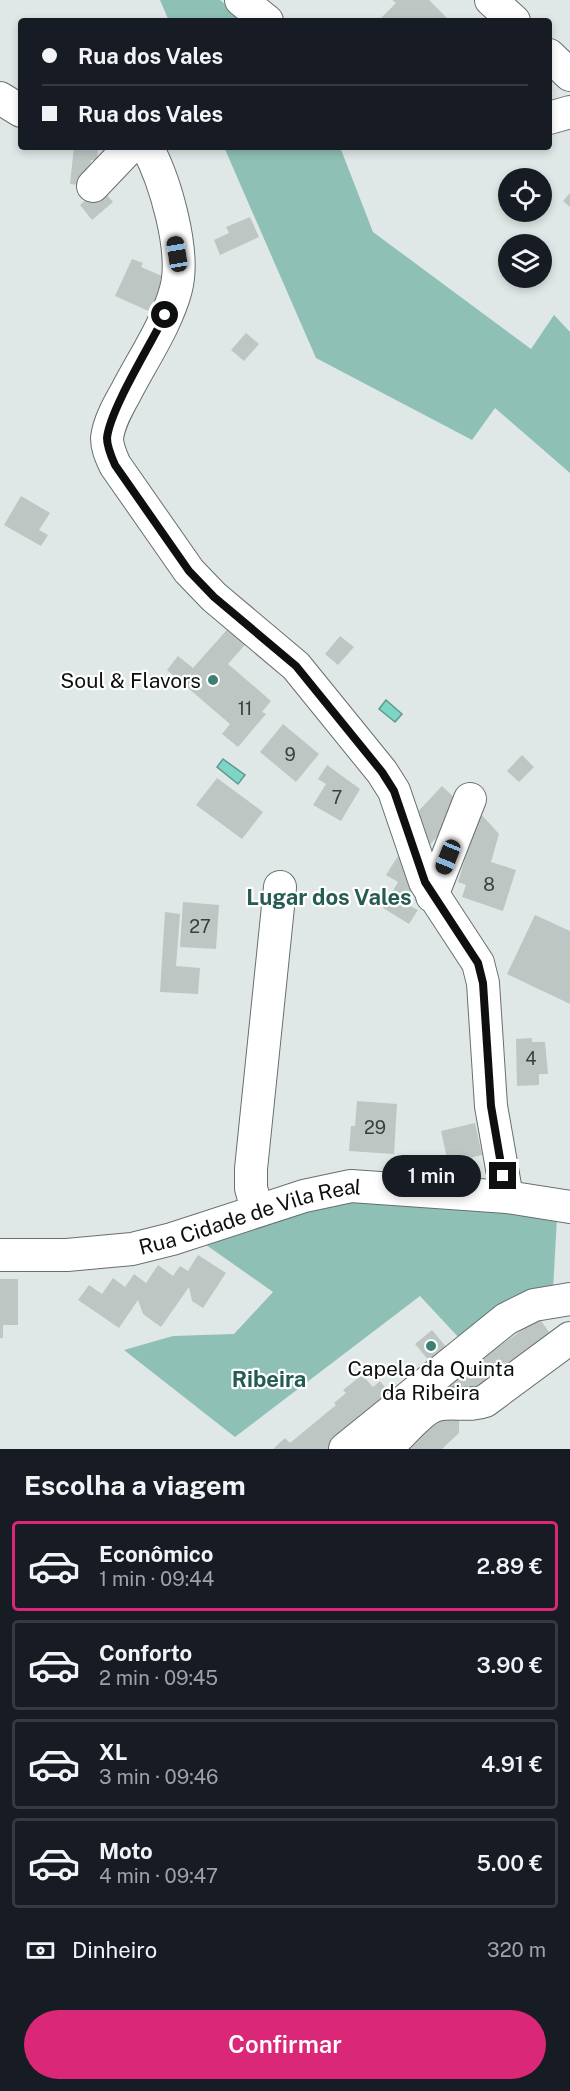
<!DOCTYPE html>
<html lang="pt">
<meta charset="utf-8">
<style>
:root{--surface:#171b24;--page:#242831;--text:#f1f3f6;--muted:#9ea1a6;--line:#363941;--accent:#db2777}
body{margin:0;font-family:"Public Sans",sans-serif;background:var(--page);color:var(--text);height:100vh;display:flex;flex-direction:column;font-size:22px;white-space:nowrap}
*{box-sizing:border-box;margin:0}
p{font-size:20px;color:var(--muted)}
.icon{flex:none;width:33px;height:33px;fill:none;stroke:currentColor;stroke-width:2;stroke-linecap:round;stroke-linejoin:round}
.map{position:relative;height:1449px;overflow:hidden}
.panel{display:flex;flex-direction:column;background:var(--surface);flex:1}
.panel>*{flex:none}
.guide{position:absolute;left:18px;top:18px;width:534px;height:132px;border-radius:6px;box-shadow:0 3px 9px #0003;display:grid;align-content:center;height:132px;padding:0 24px;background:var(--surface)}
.tools{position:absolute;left:498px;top:168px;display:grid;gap:12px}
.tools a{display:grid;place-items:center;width:54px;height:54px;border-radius:50%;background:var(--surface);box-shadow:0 3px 9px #0003;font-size:30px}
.end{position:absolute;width:27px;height:27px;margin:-14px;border:8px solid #0e1010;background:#fff;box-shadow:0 0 0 3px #fff}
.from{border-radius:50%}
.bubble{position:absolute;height:42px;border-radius:21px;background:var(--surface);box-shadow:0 3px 9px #0003;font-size:20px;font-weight:600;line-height:42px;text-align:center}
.car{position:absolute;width:18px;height:36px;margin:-18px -9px;border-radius:8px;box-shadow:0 0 4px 2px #0007;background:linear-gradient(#222 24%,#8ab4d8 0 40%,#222 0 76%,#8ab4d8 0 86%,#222 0)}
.guide b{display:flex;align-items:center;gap:21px;height:57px;font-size:22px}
.guide b+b{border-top:2px solid var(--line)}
.guide i{width:15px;height:15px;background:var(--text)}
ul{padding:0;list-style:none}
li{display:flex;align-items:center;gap:18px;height:90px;margin:0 12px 9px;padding:0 12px;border:3px solid var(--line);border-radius:6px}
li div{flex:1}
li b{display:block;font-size:22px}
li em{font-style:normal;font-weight:600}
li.active{border-color:var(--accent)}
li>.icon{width:54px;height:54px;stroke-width:1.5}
h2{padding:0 24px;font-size:27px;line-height:72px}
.pay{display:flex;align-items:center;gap:15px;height:66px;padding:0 24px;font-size:22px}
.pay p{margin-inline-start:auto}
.cta{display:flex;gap:12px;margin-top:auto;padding:12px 24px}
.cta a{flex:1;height:69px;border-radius:36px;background:var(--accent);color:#fff;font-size:24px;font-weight:600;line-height:69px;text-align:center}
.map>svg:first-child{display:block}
.green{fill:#8ec0b6}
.water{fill:#7dd5c5;stroke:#5c9a8f;stroke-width:1.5}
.building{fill:#bec6c4}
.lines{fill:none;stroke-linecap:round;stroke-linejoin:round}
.minor-casing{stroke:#686f6e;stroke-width:34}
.minor{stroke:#fff;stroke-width:32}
.route{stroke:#0e1010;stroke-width:8}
.poi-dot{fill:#3c8075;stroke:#fff;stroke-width:2}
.labels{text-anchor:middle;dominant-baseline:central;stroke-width:4.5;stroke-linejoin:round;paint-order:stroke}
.number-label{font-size:18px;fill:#3a3e3d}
.poi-label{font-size:21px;fill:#0e1010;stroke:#fff;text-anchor:end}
.street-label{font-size:21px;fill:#0e1010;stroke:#fff}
.neighbourhood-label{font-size:22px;font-weight:bold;fill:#245b52;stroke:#fff}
</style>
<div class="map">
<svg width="570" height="1449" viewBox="0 0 570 1449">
<rect width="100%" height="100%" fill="#dfe8e6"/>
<path class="green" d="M160 0H220L246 21H169Z
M224 147H340L373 232 531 349 554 315 570 332V473L495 408 472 440 316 358Z
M363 1198 557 1217 553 1290 461 1340 420 1296 235 1437 124 1350 173 1336 234 1334 273 1292 202 1242 308 1206Z"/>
<path class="water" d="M386 700 402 714 395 722 379 709Z
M223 759 245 775 238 784 217 767Z"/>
<path class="building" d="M392 0H429L450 21H382L380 19 396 3Z
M74 147H98L97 161 91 160 88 186 70 184Z
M100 187 113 202 92 220 80 205Z
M570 193V207L563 201Z
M250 217 259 237 220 255 214 240 229 233 226 227Z
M132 259 143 263 141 267 162 276 160 281 166 284 153 313 115 296Z
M246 333 259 344 244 361 231 350Z
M21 496 50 513 39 530 48 535 41 546 4 525Z
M233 623 251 638 228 664 271 701 262 712 266 714 238 747 222 734 230 724 167 670 178 656 193 668Z
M340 636 354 647 338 665 325 654Z
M283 724 319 754 296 782 260 752Z
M522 755 534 767 519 782 507 771Z
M327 765 360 789 341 821 313 805 326 784 318 779Z
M217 778 263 812 242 839 196 805Z
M442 786 464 807 426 849 412 818Z
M479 812 499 834 491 862 516 870 503 911 462 897 466 885 458 882Z
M403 848 417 884 405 903 418 910 409 924 383 908 398 882 386 875Z
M183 902 219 905 216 949 180 947Z
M165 912 180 914 176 966 200 968 198 994 160 992Z
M535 915 570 931V1004L507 974Z
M532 1038V1042H545L548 1074H539V1085L517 1086 516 1039Z
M357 1101 397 1104 394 1154 349 1151 351 1126H355Z
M475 1123 482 1155 448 1163 441 1131Z
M198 1255 226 1273 203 1308 192 1301 189 1287 161 1327 143 1314 138 1300 119 1328 78 1300 89 1285 102 1294 113 1278 125 1287 134 1274 146 1283 158 1265 173 1276 180 1266 188 1271Z
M0 1279H18V1325H3V1338H0Z
M539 1318 551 1335 471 1391 450 1390 446 1384Z
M432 1330 447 1348 430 1362 415 1344Z
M362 1375 373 1387 380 1381 393 1397 327 1449H273L285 1438 290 1443 336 1405 334 1403 346 1393 343 1390Z
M450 1410 459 1420V1433L442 1449H393Z"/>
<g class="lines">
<defs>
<g id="minor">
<path d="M241 0 267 21"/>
<path d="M491 0 514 21"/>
<path d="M549 55 570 75"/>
<path d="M0 98 21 111"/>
<path d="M549 118 570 112"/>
<path d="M147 147C165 180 186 251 176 289 167 324 143 359 126 392 118 406 109 422 107 438 107 448 111 456 115 465L189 571 214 597 296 666 382 772 394 791 425 882 478 963 483 983 491 1106 507 1197"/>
<path d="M93 186 130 147"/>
<path d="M432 896 470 799"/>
<path d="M257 1210 251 1188V1169L280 887"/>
<path id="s1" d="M0 1255H67L132 1249 172 1239 304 1196 351 1186 507 1197 570 1207"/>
<path d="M345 1449 506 1319 534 1305 570 1299"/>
<path d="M386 1449C398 1438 422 1408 437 1405 453 1401 469 1407 485 1401L570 1338"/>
</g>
</defs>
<use href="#minor" class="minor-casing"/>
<use href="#minor" class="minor"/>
</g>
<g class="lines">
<path class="route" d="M165 315C151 344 110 409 107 438 107 447 111 456 115 465L189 571 214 597 296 666 382 772 394 791 425 882 478 963 483 983 491 1106 503 1176"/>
</g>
<g class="poi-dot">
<circle cx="213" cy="680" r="6"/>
<circle cx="431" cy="1346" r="6"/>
</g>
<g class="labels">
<g class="number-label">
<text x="245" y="708">11</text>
<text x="290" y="754">9</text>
<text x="337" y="797">7</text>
<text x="489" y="884">8</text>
<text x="200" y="926">27</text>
<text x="531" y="1058">4</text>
<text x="375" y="1127">29</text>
</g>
<g class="poi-label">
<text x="201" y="680">Soul &amp; Flavors</text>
<text x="431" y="1368" text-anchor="middle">Capela da Quinta<tspan x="431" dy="24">da Ribeira</tspan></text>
</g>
<g class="street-label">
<text stroke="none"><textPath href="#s1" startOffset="255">Rua Cidade de Vila Real</textPath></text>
</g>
<g class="neighbourhood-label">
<text x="329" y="897">Lugar dos Vales</text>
<text x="269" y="1379">Ribeira</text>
</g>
</g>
</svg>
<div class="tools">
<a><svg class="icon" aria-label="locate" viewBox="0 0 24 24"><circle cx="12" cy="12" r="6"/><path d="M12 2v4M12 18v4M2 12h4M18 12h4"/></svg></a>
<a><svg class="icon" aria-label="layers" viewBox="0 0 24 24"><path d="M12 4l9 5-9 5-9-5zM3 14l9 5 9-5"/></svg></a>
</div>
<i class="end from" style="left:165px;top:315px"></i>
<i class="end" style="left:503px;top:1176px"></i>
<div class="bubble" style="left:382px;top:1155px;width:99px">1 min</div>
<i class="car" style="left:177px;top:254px;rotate:351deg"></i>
<i class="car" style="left:448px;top:857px;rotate:202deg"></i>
<div class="guide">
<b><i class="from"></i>Rua dos Vales</b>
<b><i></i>Rua dos Vales</b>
</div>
</div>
<section class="panel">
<h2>Escolha a viagem</h2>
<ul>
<li class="active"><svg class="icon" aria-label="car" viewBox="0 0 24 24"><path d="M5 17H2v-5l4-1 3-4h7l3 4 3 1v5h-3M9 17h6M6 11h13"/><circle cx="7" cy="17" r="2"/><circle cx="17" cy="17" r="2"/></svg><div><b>Econômico</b><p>1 min · 09:44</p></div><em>2.89 €</em></li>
<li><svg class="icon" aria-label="car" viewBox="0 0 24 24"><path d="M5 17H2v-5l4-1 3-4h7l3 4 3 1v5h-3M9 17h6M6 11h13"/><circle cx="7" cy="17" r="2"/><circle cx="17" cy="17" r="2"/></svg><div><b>Conforto</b><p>2 min · 09:45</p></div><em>3.90 €</em></li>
<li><svg class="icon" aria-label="car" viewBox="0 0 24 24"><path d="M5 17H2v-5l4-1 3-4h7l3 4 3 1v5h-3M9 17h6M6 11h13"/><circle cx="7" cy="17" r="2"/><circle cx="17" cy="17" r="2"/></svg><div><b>XL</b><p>3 min · 09:46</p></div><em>4.91 €</em></li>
<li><svg class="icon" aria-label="car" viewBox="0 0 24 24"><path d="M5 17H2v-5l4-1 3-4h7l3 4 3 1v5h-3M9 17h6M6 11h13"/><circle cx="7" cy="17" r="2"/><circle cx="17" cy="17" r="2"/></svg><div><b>Moto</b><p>4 min · 09:47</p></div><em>5.00 €</em></li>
</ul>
<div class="pay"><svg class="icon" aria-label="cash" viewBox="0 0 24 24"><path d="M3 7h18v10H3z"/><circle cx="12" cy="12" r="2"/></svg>Dinheiro<p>320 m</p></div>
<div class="cta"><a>Confirmar</a></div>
</section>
